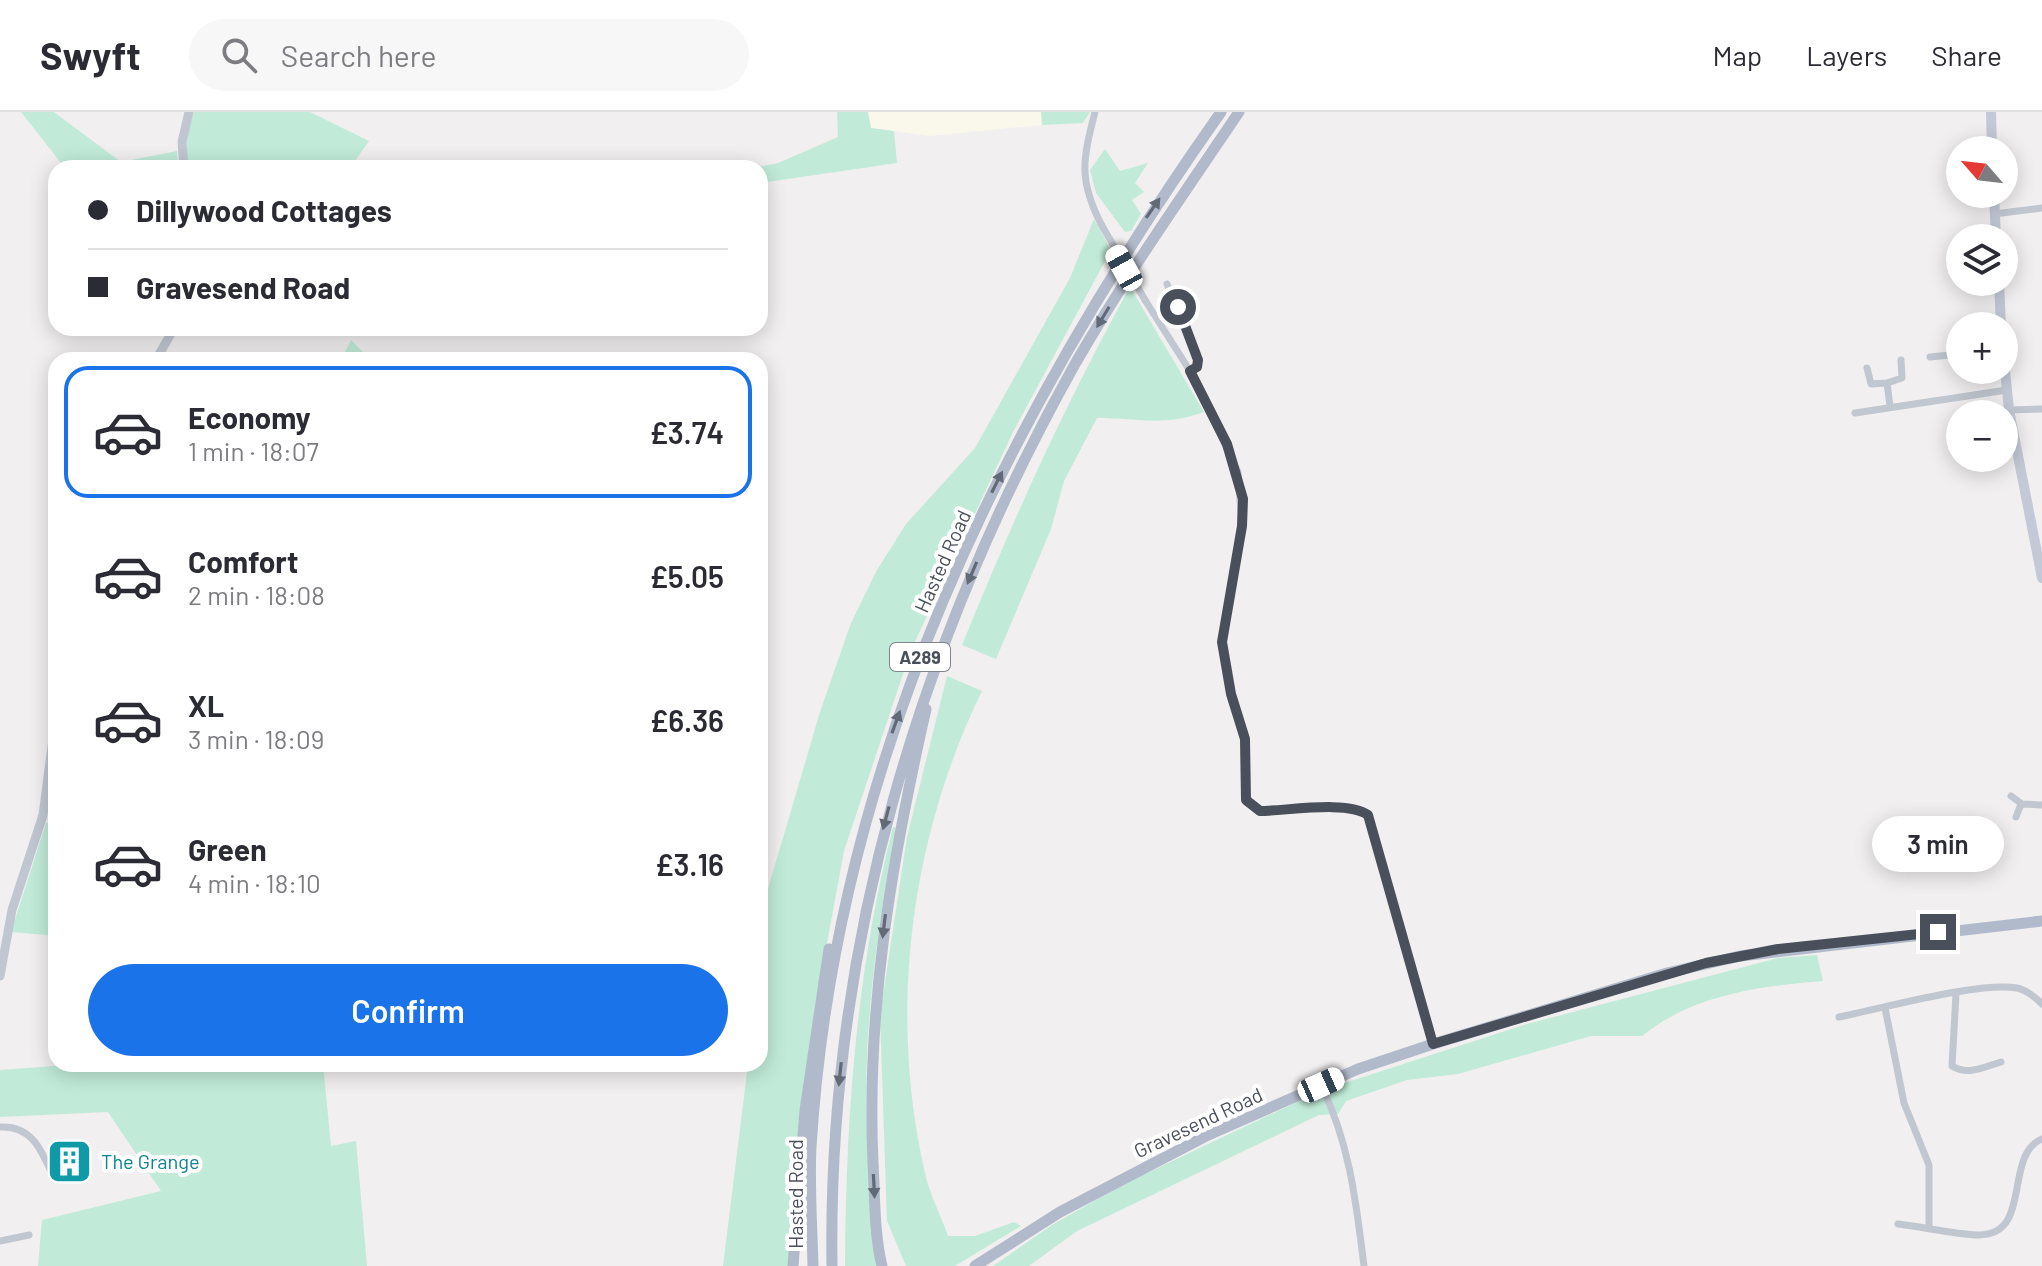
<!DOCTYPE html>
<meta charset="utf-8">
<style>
:root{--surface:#fff;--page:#f7f7f7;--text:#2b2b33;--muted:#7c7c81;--line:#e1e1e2;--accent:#1a73e8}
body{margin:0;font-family:Barlow,sans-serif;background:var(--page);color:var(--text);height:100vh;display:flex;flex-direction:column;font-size:30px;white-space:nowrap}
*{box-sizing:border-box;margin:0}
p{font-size:26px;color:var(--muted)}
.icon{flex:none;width:44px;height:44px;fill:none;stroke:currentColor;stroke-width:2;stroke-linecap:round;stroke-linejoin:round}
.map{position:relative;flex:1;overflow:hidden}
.sheet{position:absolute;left:48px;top:240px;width:720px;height:720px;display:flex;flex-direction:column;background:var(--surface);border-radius:24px;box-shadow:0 4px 20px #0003}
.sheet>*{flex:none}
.hud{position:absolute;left:48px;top:48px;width:720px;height:176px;border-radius:24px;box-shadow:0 4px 20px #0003;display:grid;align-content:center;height:176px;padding:0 40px;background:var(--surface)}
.needle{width:52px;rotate:298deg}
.fabs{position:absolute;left:1946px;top:24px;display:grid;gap:16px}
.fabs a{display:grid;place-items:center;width:72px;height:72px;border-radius:50%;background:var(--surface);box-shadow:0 4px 20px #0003;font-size:40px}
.end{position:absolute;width:36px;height:36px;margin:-18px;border:10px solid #494f5b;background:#fff;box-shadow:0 0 0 4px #fff}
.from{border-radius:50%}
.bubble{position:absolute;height:56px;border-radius:28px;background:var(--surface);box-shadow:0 4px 20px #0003;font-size:26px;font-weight:600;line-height:56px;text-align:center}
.car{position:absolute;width:24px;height:48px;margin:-24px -12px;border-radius:10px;box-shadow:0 0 6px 2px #0007;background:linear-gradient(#fff 24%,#345 0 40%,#fff 0 76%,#345 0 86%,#fff 0)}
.hud b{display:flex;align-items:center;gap:28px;height:76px;font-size:30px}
.hud b+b{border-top:2px solid var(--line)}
.hud i{width:20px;height:20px;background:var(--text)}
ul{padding:14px 0 0;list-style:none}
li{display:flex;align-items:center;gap:24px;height:132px;margin:0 16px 12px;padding:0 24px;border:4px solid transparent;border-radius:24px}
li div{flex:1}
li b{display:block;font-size:30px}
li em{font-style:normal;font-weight:600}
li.on{border-color:var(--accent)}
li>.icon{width:72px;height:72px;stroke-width:1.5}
.action{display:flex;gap:16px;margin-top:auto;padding:16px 40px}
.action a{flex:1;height:92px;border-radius:48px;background:var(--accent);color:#fff;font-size:32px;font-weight:600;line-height:92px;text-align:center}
header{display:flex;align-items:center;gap:48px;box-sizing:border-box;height:112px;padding:0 40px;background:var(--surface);border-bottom:2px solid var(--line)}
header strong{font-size:38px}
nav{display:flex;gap:44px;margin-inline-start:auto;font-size:28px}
.search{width:560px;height:72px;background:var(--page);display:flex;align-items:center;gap:20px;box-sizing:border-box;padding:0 28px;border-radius:44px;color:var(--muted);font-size:30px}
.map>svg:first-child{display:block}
.commercial{fill:#faf8ea}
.green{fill:#c1ebd8}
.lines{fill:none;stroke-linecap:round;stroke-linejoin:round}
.stream{stroke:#92c6e4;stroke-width:3}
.minor{stroke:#c1c7d0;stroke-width:7}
.tertiary{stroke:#c1c7d0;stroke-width:9}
.secondary{stroke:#c3c9d6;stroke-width:10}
.primary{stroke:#b1bacb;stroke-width:11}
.minor-bridge{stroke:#c1c7d0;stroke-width:7}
.oneway{fill:#636a77}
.route{stroke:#494f5b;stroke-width:10}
.labels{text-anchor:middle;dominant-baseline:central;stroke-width:8;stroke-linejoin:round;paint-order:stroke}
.shield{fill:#fff;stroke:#80848c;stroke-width:2}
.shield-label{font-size:18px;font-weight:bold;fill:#494f5b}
.street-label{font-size:20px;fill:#494f5b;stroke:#fff}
.culture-label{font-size:20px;fill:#0d838f;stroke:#fff;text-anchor:start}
</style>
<header>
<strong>Swyft</strong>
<div class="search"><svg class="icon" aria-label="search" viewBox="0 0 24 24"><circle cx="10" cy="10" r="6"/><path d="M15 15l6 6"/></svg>Search here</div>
<nav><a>Map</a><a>Layers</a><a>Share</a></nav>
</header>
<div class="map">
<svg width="2042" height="1154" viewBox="0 0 2042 1154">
<rect width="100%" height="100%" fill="#f1efef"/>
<path class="commercial" d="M868 0H1041L1042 13 929 24 871 16Z"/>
<path class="green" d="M21 0H54L121 50 177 39 178 56H65Z
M194 0H310L369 29 350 56H187L186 25Z
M837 0H868L871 16 894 19 897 51 760 71V56H753L778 51 838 25Z
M1041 0H1090L1083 11 1042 13Z
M1105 37 1120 59 1148 51 1135 71 1144 80 1132 88 1141 102 1131 119 1125 120 1096 81 1090 58Z
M1094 107 1111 138 1013 320 911 538 844 739 825 842 789 1154H723L748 952H760V835L765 787 820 600 851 511 877 458 906 412 975 336 1070 166Z
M1130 175 1204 300C1163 315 1139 306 1097 306L1064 369 1051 417 996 547 962 533C1012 410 1066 290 1130 175Z
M351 228 371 248H341Z
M947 564 982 579C910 726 888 902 925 1061 930 1084 941 1103 948 1124H975L1014 1110 1021 1114 955 1154H906L887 1109 880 903 907 725Z
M46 711H56V824L11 820Z
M893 715 896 716C877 819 861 926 868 1032 870 1073 876 1113 880 1154H845C846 1005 856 860 893 715Z
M1817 843 1823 869C1760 874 1692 883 1642 924H1591L1458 962 1407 968 1346 989 1338 1002 1319 1003 1077 1119 1029 1154H993L1052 1113 1124 1072 1320 979 1527 912 1778 846Z
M80 952H323L331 1034 356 1029 367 1154H38L42 1108 161 1079 108 1000 0 1005V958Z"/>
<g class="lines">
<path class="stream" d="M760 834 764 833"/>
<path class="minor" d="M1095 0C1083 47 1078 67 1101 112
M1994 102 2042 96
M1167 172 1198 248 1197 255 1190 259
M1145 188 1190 259 1238 360 1242 414 1222 530 1231 582 1245 627 1246 688 1260 699C1287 699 1347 688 1368 703L1433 932
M1953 225 1954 240
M1930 245 1960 242
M1867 256 1871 272 1887 271
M1890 294 1887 271 1902 266 1901 248
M2009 298 2042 297
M1855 301 2007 278
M2011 684 2022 692 2042 693
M2016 705 2021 692
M1956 882 1952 954C1968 964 1984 955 2001 950
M1885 896 1904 991 1929 1053V1115
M1839 905C1880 897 1980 869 2017 876 2027 878 2035 885 2042 892
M1321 973C1350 1032 1356 1090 1364 1154
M0 1015C33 1013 42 1040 54 1066
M1898 1112C1924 1115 1952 1122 1979 1123 2033 1123 2003 1043 2042 1027
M0 1129 29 1123"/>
<path class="tertiary" d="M184 56 182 30 189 0
M156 248 174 216
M0 864 12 798 43 703 56 604"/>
<path class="secondary" d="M1991 0 1992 38
M1994 82 1996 126
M1999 170 2001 214
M2004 249 2009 298 2042 466"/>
<path class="primary" d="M793 1154 805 998 829 837
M813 1154C812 1114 809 1075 811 1035 835 650 1002 310 1221 0
M832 1154C827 835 920 529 1075 252 1125 165 1183 83 1239 0
M882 1154C874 1121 875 1085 873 1051 866 896 892 747 926 597
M975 1154 1060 1100 1206 1024 1358 957 1433 932 1667 861 1740 844 2042 809"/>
<path class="minor-bridge" d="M1101 112 1145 188"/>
</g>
<defs><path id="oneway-solid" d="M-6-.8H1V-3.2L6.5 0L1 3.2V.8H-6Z" transform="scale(2)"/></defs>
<g class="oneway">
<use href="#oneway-solid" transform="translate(1153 96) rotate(-55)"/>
<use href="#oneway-solid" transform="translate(1103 205) rotate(121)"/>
<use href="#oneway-solid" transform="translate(997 370) rotate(-63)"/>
<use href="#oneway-solid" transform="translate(972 461) rotate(113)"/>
<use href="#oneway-solid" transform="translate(896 610) rotate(-70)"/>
<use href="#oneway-solid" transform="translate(886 706) rotate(105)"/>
<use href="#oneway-solid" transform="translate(884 814) rotate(97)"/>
<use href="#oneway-solid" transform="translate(840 962) rotate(96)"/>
<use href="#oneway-solid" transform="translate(874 1074) rotate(87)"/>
</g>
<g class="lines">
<path class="route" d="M1178 195 1198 248 1197 255 1190 259 1227 332 1243 387 1242 414 1222 530 1231 582 1245 627 1246 688 1260 699C1286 699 1348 688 1368 703L1433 932 1706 851 1778 837 1938 820"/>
</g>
<defs>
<symbol id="building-square" viewBox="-11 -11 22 22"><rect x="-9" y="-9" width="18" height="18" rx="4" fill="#0f9aa8" stroke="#fff"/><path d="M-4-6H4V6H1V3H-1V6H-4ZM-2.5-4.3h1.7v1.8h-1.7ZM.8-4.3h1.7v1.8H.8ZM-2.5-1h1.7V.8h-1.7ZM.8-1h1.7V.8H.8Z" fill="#fff"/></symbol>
</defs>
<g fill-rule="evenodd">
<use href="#building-square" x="44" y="1024" width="51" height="51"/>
</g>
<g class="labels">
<rect class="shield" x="890" y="531" width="60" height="28" rx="6"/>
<g class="shield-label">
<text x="920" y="545">A289</text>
</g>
<g class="street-label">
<text transform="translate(942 449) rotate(-66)">Hasted Road</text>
<text transform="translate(1198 1010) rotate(-25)">Gravesend Road</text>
<text transform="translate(795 1082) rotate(-90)">Hasted Road</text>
</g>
<g class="culture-label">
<text x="101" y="1049">The Grange</text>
</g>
</g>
</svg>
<div class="fabs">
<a><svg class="needle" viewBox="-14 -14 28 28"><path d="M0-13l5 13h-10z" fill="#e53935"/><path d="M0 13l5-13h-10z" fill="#7c7c81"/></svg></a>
<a><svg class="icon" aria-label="layers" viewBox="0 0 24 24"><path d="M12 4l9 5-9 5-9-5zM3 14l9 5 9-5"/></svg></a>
<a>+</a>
<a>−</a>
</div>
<i class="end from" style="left:1178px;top:195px"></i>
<i class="end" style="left:1938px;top:820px"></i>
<div class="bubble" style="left:1872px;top:704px;width:132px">3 min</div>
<i class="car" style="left:1124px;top:156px;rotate:331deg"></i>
<i class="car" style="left:1321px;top:973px;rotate:66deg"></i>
<div class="hud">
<b><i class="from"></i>Dillywood Cottages</b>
<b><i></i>Gravesend Road</b>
</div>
<section class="sheet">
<ul>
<li class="on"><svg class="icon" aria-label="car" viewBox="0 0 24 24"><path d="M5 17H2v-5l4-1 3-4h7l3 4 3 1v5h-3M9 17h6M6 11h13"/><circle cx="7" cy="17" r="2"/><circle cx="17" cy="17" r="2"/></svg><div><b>Economy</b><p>1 min · 18:07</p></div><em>£3.74</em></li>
<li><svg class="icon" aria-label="car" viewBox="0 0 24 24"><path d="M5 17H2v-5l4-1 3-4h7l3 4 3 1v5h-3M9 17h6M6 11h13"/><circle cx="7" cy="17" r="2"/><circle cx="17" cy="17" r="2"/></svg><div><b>Comfort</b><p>2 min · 18:08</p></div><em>£5.05</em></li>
<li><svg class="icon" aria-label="car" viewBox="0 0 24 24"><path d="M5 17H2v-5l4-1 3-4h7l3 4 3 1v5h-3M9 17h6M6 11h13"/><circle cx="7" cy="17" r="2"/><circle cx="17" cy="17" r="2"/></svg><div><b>XL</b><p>3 min · 18:09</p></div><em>£6.36</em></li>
<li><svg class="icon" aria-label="car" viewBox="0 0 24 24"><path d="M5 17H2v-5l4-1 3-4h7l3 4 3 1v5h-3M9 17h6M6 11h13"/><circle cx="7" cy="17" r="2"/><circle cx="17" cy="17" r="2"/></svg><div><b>Green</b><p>4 min · 18:10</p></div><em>£3.16</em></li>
</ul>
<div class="action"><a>Confirm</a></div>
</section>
</div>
